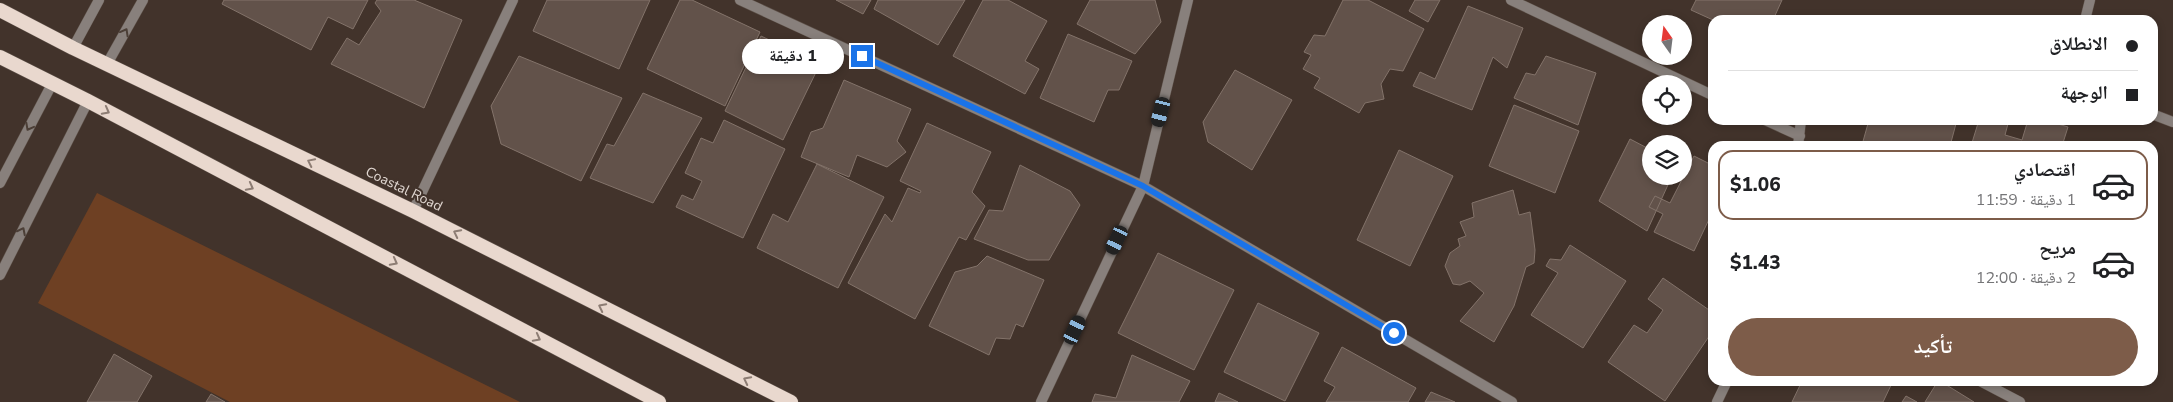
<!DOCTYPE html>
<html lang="ar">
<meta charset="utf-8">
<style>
:root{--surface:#fff;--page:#f2f2f2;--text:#202124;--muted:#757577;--line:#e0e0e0;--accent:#7d5c49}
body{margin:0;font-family:"Nunito Sans","Noto Naskh Arabic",sans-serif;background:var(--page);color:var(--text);direction:rtl;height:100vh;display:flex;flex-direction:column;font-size:19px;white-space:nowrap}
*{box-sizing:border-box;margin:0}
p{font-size:16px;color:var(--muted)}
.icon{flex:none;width:28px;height:28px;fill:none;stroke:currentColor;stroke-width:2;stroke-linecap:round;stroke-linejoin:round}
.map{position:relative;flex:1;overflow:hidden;direction:ltr}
.sheet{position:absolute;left:1708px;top:141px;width:450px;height:245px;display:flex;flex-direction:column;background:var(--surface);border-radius:15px;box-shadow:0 2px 8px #0003;direction:rtl}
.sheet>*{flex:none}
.hud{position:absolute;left:1708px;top:15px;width:450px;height:110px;border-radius:15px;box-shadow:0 2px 8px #0003;direction:rtl;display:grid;align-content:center;height:110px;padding:0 20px;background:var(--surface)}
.needle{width:32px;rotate:346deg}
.fabs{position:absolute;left:1642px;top:15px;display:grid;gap:10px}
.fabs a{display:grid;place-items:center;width:50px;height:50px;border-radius:50%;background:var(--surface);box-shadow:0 2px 8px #0003;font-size:25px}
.end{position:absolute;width:22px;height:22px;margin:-11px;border:6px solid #1a73e8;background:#fff;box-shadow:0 0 0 2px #fff}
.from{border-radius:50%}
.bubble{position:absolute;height:35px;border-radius:18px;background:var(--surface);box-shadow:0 2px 8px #0003;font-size:16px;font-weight:800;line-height:35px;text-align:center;direction:rtl}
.car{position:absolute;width:15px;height:30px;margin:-15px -8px;border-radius:6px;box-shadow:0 0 4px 1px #0007;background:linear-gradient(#222 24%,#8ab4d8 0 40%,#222 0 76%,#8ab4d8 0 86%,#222 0)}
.hud b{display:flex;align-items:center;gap:18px;height:48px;font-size:19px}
.hud b+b{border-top:1px solid var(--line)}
.hud i{width:12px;height:12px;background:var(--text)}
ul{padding:9px 0 0;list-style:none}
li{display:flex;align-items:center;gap:15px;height:70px;margin:0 10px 8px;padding:0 10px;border:2px solid transparent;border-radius:15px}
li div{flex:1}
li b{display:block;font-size:19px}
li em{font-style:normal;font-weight:800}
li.active{border-color:var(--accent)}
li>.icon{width:45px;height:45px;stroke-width:1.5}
.button{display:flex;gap:10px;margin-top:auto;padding:10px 20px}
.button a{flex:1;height:58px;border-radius:30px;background:var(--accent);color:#fff;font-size:20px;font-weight:800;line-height:58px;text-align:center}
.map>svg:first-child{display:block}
.green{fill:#6e4023}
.building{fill:#62524a;stroke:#83736a}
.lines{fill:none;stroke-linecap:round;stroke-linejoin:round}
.minor-casing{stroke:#5e5149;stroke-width:11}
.trunk-casing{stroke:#5e5149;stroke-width:15}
.minor{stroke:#88807c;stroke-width:10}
.trunk{stroke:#e9d8ce;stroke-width:14}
.oneway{stroke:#4c3f37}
.oneway2{stroke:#8d7d74}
.route{stroke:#1a73e8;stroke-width:6}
.labels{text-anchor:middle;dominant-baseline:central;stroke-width:4;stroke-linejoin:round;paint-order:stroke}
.street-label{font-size:14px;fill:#e0d7d1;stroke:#42332b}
</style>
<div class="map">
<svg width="2173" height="402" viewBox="0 0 2173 402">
<rect width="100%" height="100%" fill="#42332b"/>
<path class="green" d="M97 193 520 402H230L38 303Z"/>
<path class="building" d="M224 0H368L353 29 328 17 311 50 222 4Z
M377 0H414L462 20 424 108 331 64 347 38 359 45 381 11 375 3Z
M547 0H650L619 69 533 31Z
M680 0H692L760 32 725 106 647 69Z
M836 0H871L863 14Z
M878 0H965L938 45 874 9Z
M983 0H1008L1047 21 1025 61 1039 69 1025 94 953 56Z
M1090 0H1155L1161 22 1135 54 1077 24Z
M1343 0H1368L1424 29 1403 71 1390 69 1381 84 1384 99 1365 103 1359 113 1314 88 1320 78 1303 69 1311 55 1304 52 1314 35 1325 36Z
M1415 0H1440L1428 22 1409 11Z
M1696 0H1782L1773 20H1713L1691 10Z
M1468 6 1523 28 1507 68 1493 57 1472 110 1413 86 1420 72 1435 79Z
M1068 34 1132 61 1119 90H1108L1094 122 1040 98Z
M761 36 820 64 783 140 725 111Z
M519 56 622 98 581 181 501 144 491 106Z
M1546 56 1596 73 1578 125 1514 98 1526 73 1535 75Z
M1235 70 1292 100 1252 170 1208 142 1203 122Z
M844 80 911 109 897 141 906 152 887 167 857 155 849 177 801 157 811 132 823 128Z
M643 93 702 118 653 203 590 178 607 144 614 146Z
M1514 105 1579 131 1555 193 1489 166Z
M724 120 785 149 743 238 676 207 682 195 693 200 702 181 685 173 701 138 713 143Z
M1869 120H1957L1950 146H1868L1862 145Z
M1979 120H2009L2005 135 2022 140 2028 120H2045L2068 127 2062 146H1971Z
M927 123 991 152 972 192 985 206 966 240 959 237 915 319 848 283 885 214 892 222 908 188 920 193 921 191 900 181Z
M1630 139 1651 150V176H1672L1647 231 1599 201Z
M1399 150 1453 176 1410 266 1357 240Z
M1694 156 1712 165V213L1694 251 1654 232 1663 214 1649 207 1655 196 1670 203Z
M817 164 884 197 838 288 757 248 773 214 788 222Z
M1020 165 1070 191 1080 205 1049 260H1028L974 239 989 210 1003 211Z
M1513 190 1519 215 1530 212 1535 250 1534 263 1526 267 1514 306 1494 342 1460 321 1484 293 1470 281 1460 285 1453 284 1445 266 1450 253 1460 246 1458 239 1466 236 1460 222 1474 217 1472 203Z
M1570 245 1626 281 1583 348 1531 315 1558 273 1546 266 1550 259 1561 260Z
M1158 253 1234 290 1194 370 1118 333Z
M987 256 1044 280 1023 327 1016 324 1010 339 996 338 989 355 929 326 955 272 977 266Z
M1663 278 1712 312V332L1665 401 1608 362 1634 325 1647 333 1663 310 1648 299Z
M1258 303 1319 333 1285 401 1224 372Z
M1342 347 1416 388 1408 402H1326L1335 387 1324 381Z
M114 354 152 376 137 402H87Z
M1132 355 1190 381 1179 402H1092L1095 394 1116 398Z
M1802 381H1893L1883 402H1792Z
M1938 381H1940L1974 402H1925Z
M1431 392 1455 402H1425Z
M1219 393 1238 402H1215Z
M211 394 225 402H206Z
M1906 396 1917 402H1902Z"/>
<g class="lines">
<defs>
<path id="minor" d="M740 0 1143 186 1512 402
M1511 0 1712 95
M2085 20 2090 0
M73 48 99 0
M107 64 143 0
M2152 114 2173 122
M1765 120 1800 136
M1798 146 1801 120
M0 183 52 84
M413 211 513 0
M0 275 88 101
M1980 381 2020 402
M1041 402 1143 186 1188 0
M1717 402 1727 381"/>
<path id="trunk" d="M0 10 73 48 413 211 791 402
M0 57 88 101 659 402"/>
</defs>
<use href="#minor" class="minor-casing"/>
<use href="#trunk" class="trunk-casing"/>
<use href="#minor" class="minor"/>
<use href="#trunk" class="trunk"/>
</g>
<defs><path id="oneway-chevron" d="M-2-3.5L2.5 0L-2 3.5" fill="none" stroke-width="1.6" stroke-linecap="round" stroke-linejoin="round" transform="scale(1.25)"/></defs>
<g class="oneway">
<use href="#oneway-chevron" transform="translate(125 32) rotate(-61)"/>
<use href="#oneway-chevron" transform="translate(29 127) rotate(118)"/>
<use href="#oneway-chevron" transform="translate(22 231) rotate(-63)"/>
</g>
<g class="oneway2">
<use href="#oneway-chevron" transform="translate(106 111) rotate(28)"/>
<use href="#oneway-chevron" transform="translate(311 162) rotate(-154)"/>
<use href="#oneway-chevron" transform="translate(250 187) rotate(28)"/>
<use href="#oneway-chevron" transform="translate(457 233) rotate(-153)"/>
<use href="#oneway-chevron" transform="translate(394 262) rotate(28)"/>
<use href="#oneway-chevron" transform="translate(602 307) rotate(-153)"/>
<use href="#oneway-chevron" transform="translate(537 338) rotate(28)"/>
<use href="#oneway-chevron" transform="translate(747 380) rotate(-153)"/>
</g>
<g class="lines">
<path class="route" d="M862 56 1143 186 1394 333"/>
</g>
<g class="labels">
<g class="street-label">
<text transform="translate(404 189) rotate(26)">Coastal Road</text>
</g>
</g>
</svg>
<div class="fabs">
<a><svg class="needle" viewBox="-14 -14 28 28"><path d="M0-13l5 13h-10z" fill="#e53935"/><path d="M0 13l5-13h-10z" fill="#757577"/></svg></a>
<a><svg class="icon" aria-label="locate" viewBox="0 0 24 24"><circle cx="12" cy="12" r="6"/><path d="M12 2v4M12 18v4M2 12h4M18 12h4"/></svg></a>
<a><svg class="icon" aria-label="layers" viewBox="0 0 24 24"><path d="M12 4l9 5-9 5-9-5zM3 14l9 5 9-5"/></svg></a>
</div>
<i class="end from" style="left:1394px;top:333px"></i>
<i class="end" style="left:862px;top:56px"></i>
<div class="bubble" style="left:742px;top:39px;width:102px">1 دقيقة</div>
<i class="car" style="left:1161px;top:112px;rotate:194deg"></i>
<i class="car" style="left:1117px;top:240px;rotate:205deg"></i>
<i class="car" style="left:1075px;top:330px;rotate:25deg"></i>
<div class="hud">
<b><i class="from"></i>الانطلاق</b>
<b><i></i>الوجهة</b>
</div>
<section class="sheet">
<ul>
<li class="active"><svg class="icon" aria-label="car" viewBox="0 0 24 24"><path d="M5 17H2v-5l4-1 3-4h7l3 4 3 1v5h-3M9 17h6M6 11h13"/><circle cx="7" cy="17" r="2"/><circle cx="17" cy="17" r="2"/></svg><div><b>اقتصادي</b><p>1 دقيقة · 11:59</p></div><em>$1.06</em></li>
<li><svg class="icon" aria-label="car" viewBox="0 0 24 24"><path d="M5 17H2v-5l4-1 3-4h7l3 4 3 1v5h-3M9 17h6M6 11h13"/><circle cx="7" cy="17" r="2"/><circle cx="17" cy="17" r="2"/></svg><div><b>مريح</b><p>2 دقيقة · 12:00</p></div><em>$1.43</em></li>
</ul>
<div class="button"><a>تأكيد</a></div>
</section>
</div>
